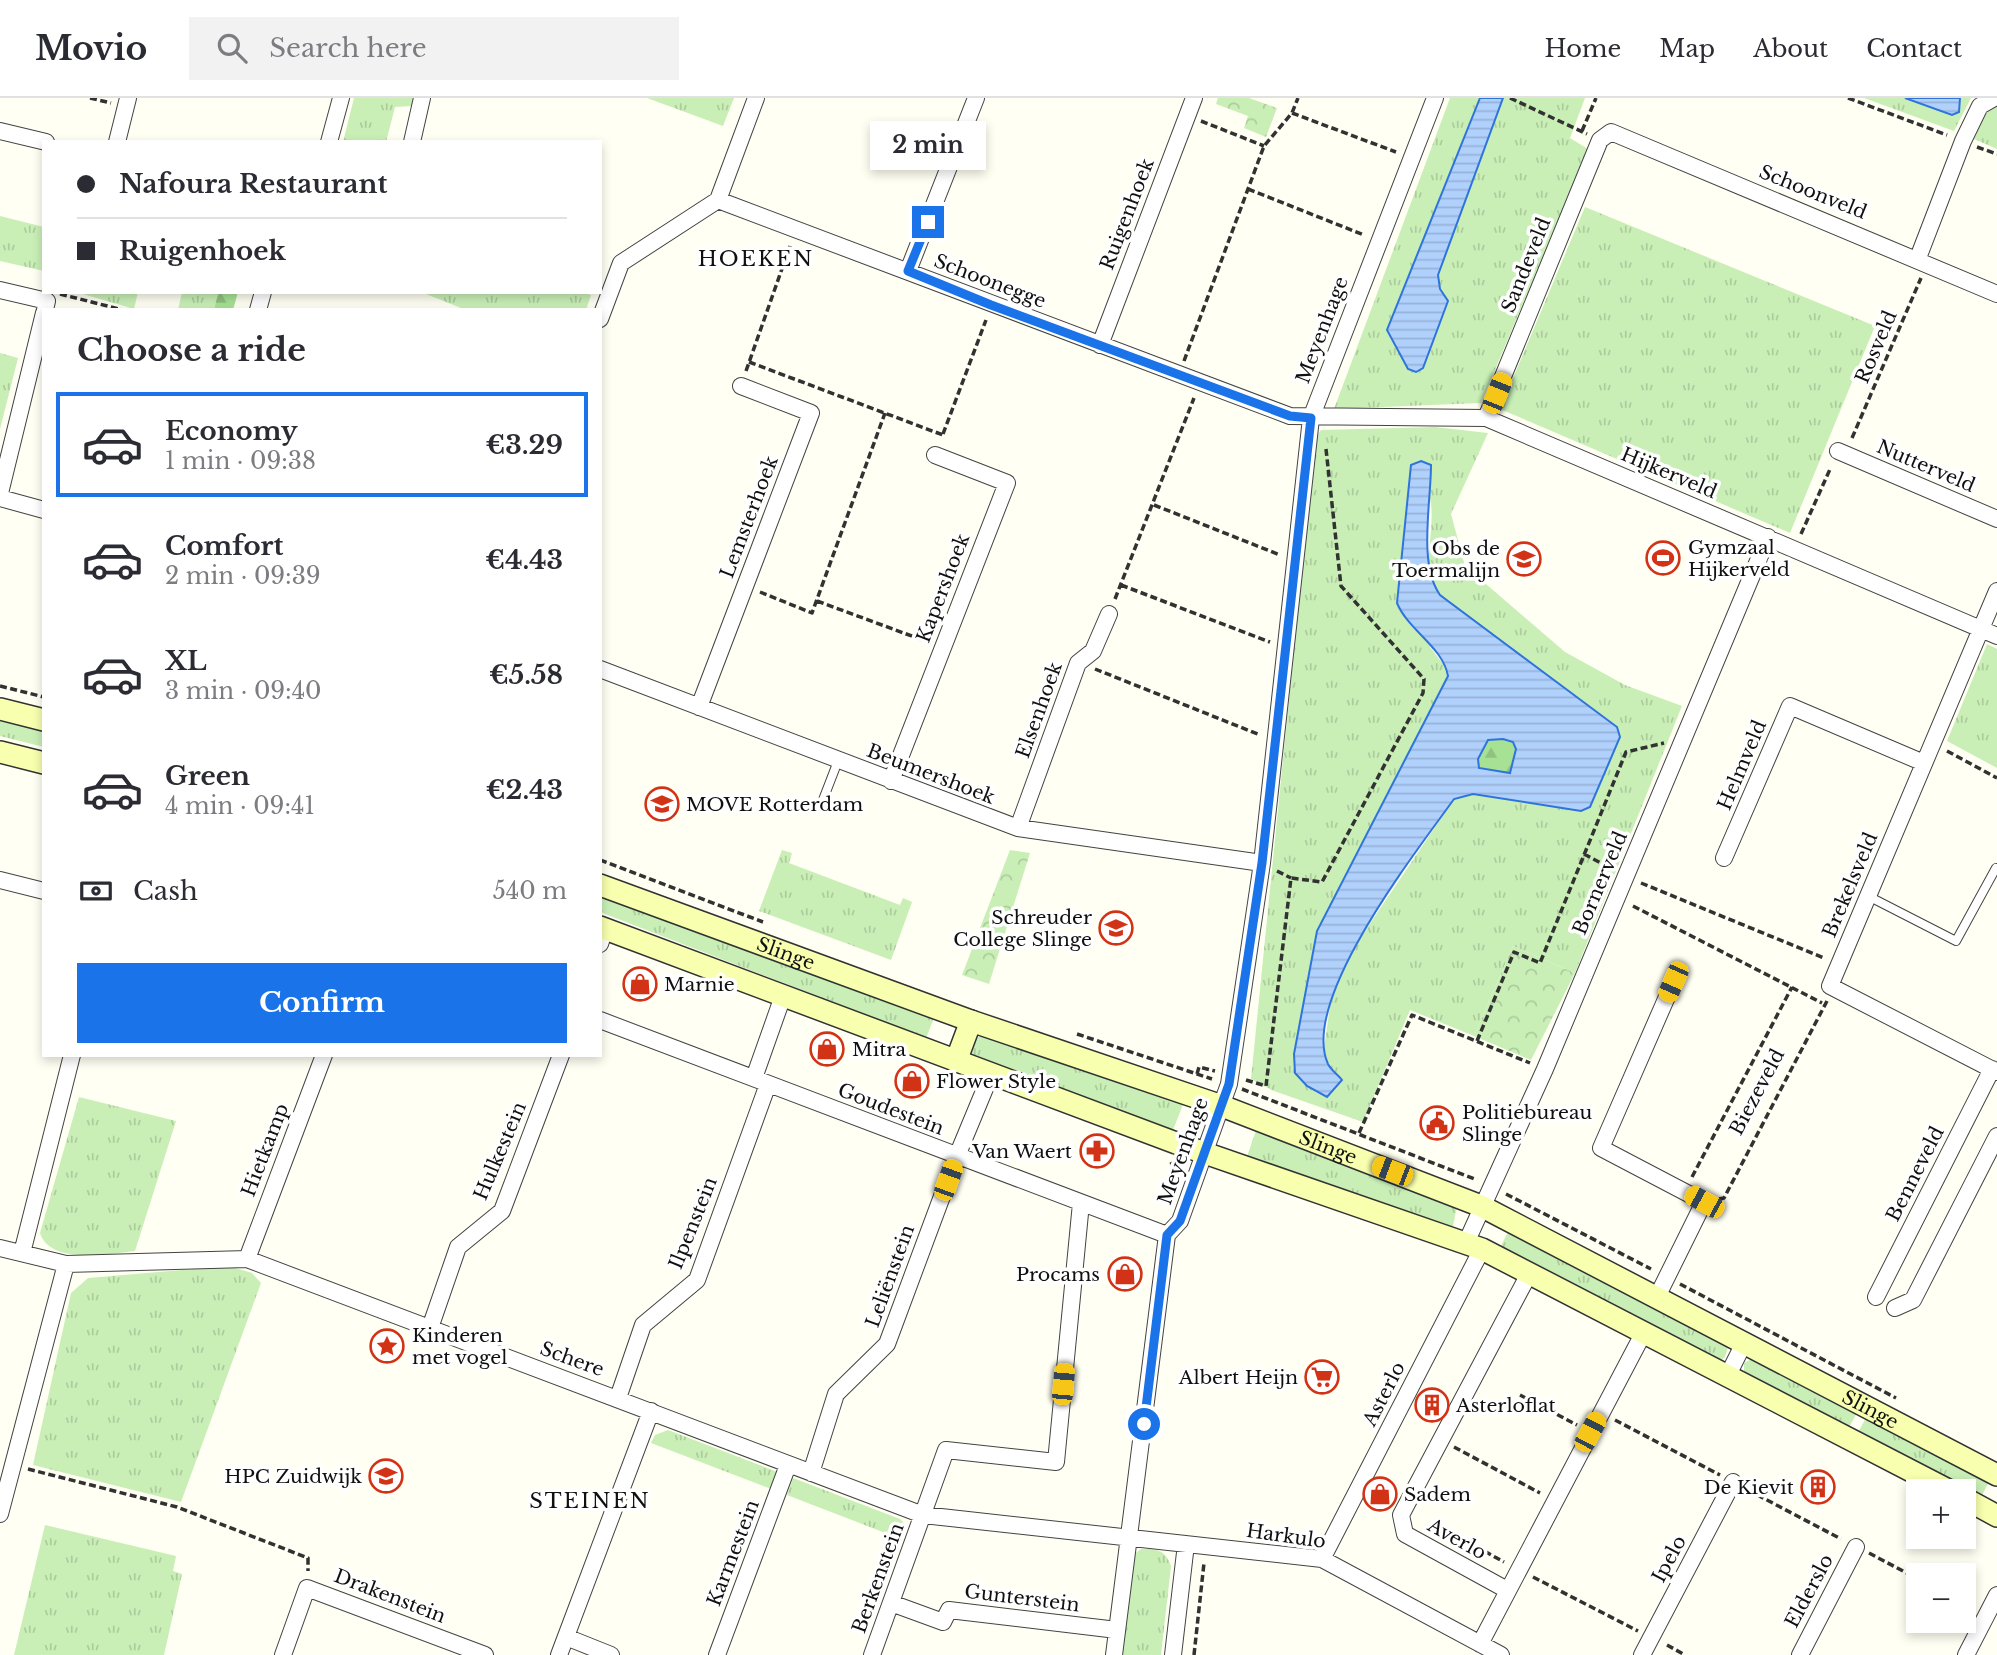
<!DOCTYPE html>
<meta charset="utf-8">
<style>
:root{--surface:#fff;--page:#f2f2f3;--text:#2b2b33;--muted:#7c7c81;--line:#e1e1e2;--accent:#1a73e8}
body{margin:0;font-family:"Libre Baskerville",serif;background:var(--page);color:var(--text);height:100vh;display:flex;flex-direction:column;font-size:26px;white-space:nowrap}
*{box-sizing:border-box;margin:0}
p{font-size:23px;color:var(--muted)}
.icon{flex:none;width:38px;height:38px;fill:none;stroke:currentColor;stroke-width:2;stroke-linecap:round;stroke-linejoin:round}
.map{position:relative;flex:1;overflow:hidden}
.side{position:absolute;left:42px;top:210px;width:560px;height:749px;display:flex;flex-direction:column;background:var(--surface);border-radius:0px;box-shadow:0 4px 10px #0003}
.side>*{flex:none}
.hud{position:absolute;left:42px;top:42px;width:560px;height:154px;border-radius:0px;box-shadow:0 4px 10px #0003;display:grid;align-content:center;height:154px;padding:0 35px;background:var(--surface)}
.buttons{position:absolute;left:1906px;top:1381px;display:grid;gap:14px}
.buttons a{display:grid;place-items:center;width:70px;height:70px;border-radius:0px;background:var(--surface);box-shadow:0 4px 10px #0003;font-size:35px}
.end{position:absolute;width:32px;height:32px;margin:-16px;border:9px solid #1a73e8;background:#fff;box-shadow:0 0 0 4px #fff}
.from{border-radius:50%}
.bubble{position:absolute;height:49px;border-radius:0px;background:var(--surface);box-shadow:0 4px 10px #0003;font-size:23px;font-weight:700;line-height:49px;text-align:center}
.car{position:absolute;width:21px;height:42px;margin:-21px -10px;border-radius:9px;box-shadow:0 0 5px 2px #0007;background:linear-gradient(#f5c518 24%,#345 0 40%,#f5c518 0 76%,#345 0 86%,#f5c518 0)}
.hud b{display:flex;align-items:center;gap:24px;height:66px;font-size:26px}
.hud b+b{border-top:2px solid var(--line)}
.hud i{width:18px;height:18px;background:var(--text)}
ul{padding:0;list-style:none}
li{display:flex;align-items:center;gap:21px;height:105px;margin:0 14px 10px;padding:0 21px;border:4px solid transparent;border-radius:0px}
li div{flex:1}
li b{display:block;font-size:26px}
li em{font-style:normal;font-weight:700}
li.on{border-color:var(--accent)}
li>.icon{width:63px;height:63px;stroke-width:1.5}
h2{padding:0 35px;font-size:32px;line-height:84px}
.pay{display:flex;align-items:center;gap:18px;height:77px;padding:0 35px;font-size:26px}
.pay p{margin-inline-start:auto}
.cta{display:flex;gap:14px;margin-top:auto;padding:14px 35px}
.cta a{flex:1;height:80px;border-radius:0px;background:var(--accent);color:#fff;font-size:28px;font-weight:700;line-height:80px;text-align:center}
header{display:flex;align-items:center;gap:42px;box-sizing:border-box;height:98px;padding:0 35px;background:var(--surface);border-bottom:2px solid var(--line)}
header strong{font-size:33px}
nav{display:flex;gap:38px;margin-inline-start:auto;font-size:24px}
.search{width:490px;height:63px;background:var(--page);display:flex;align-items:center;gap:18px;box-sizing:border-box;padding:0 24px;border-radius:0px;color:var(--muted);font-size:26px}
.map>svg:first-child{display:block}
.grass{fill:url(#grass-tufts);fill-rule:evenodd}
.forest{fill:url(#forest-firs)}
.park{fill:url(#park-crowns)}
.water{fill:url(#water-rules);stroke:#2f74dd;stroke-width:2;fill-rule:evenodd}
.lines{fill:none;stroke-linecap:round;stroke-linejoin:round}
.lane-casing{stroke:#434343;stroke-width:10}
.street-casing{stroke:#434343;stroke-width:18}
.secondary-casing{stroke:#323232;stroke-width:24}
.path{stroke:#323232;stroke-width:3.5;stroke-dasharray:7 3.5;stroke-linecap:butt}
.lane{stroke:#fff;stroke-width:8}
.street{stroke:#fff;stroke-width:16}
.secondary{stroke:#f8ffae;stroke-width:21}
.route{stroke:#1a73e8;stroke-width:9}
.labels{text-anchor:middle;dominant-baseline:central;stroke-width:7;stroke-linejoin:round;paint-order:stroke}
.street-label{font-size:19px;fill:#101010;stroke:#fff}
.poi-label{font-size:19px;fill:#101010;stroke:#fff;text-anchor:start}
.neighbourhood-label{font-size:21px;letter-spacing:2px;fill:#101010;stroke:#fff}
</style>
<header>
<strong>Movio</strong>
<div class="search"><svg class="icon" aria-label="search" viewBox="0 0 24 24"><circle cx="10" cy="10" r="6"/><path d="M15 15l6 6"/></svg>Search here</div>
<nav><a>Home</a><a>Map</a><a>About</a><a>Contact</a></nav>
</header>
<div class="map">
<svg width="1997" height="1557" viewBox="0 0 1997 1557">
<defs>
<pattern id="grass-tufts" width="24" height="20" patternUnits="userSpaceOnUse" patternTransform="scale(1.75)"><rect width="24" height="20" fill="#c9efb7"/><path d="M3 7l-1-3M5 7V3M7 7l1-3M15 17l-1-3M17 17v-4M19 17l1-3" fill="none" stroke="#accc9c"/></pattern>
<pattern id="forest-firs" width="22" height="20" patternUnits="userSpaceOnUse" patternTransform="scale(1.75)"><rect width="22" height="20" fill="#a7e294"/><path d="M5 1l3.5 6h-7zM16 11l3.5 6h-7z" fill="#8fc17f"/></pattern>
<pattern id="park-crowns" width="20" height="18" patternUnits="userSpaceOnUse" patternTransform="scale(1.75)"><rect width="20" height="18" fill="#c9efb7"/><path d="M2 6a3 3 0 1 1 6 0M12 15a3 3 0 1 1 6 0" fill="none" stroke="#accc9c"/></pattern>
<pattern id="water-rules" width="6" height="5" patternUnits="userSpaceOnUse" patternTransform="scale(1.75)"><rect width="6" height="5" fill="#b1d1fd"/><path d="M0 2.5h6" fill="none" stroke="#97b2d8"/></pattern>
</defs>
<rect width="100%" height="100%" fill="#fffff3"/>
<path class="grass" d="M354 0H414L412 8 395 9 386 44H343Z
M647 0H734L723 28Z
M1450 0H1480L1387 232 1423 270 1448 203 1440 191 1438 177 1503 0H1585L1570 40 1588 51 1481 305 1334 311Z
M1864 0H1905L1952 17 1959 14 1960 0H1971L1954 33Z
M1997 5V51L1974 41 1987 13Z
M1585 109 1875 228 1790 435 1500 311Z
M0 118 44 129V173L0 163Z
M76 194H138L134 211Z
M182 194H218L214 212H178Z
M421 194H579L591 197 586 212H466Z
M0 255 18 260 0 331Z
M1435 329 1488 335 1451 416 1465 468 1565 554 1625 587 1682 608 1575 875 1513 848 1474 938 1410 912 1363 1024 1274 993 1251 981 1310 392 1316 339 1321 332ZM1421 363C1424 377 1429 392 1431 406 1435 439 1419 468 1440 497L1617 629 1581 713 1473 696 1454 701 1346 861 1330 908 1324 950 1329 968 1317 995 1295 974 1294 956 1317 833 1448 578 1447 571 1430 549Z
M1987 546 1997 551V670L1947 643Z
M0 620 44 631V649L0 638Z
M782 752 792 755 789 765 900 807 903 800 912 804 891 862 759 813Z
M600 793 934 920 926 940 600 814Z
M988 938 1184 1004 1173 1032 971 956 978 939Z
M79 999 176 1023 135 1153C109 1156 50 1167 40 1135Z
M1257 1030 1457 1108 1453 1128 1447 1132 1245 1064Z
M1510 1130 1725 1243 1728 1249 1725 1259 1720 1263 1500 1150Z
M229 1168 252 1175 261 1185 181 1404 33 1367 71 1195 88 1180Z
M1755 1259 1858 1313 1847 1333 1744 1276V1265Z
M1867 1318 1990 1382 1979 1403 1856 1338Z
M668 1332 780 1375 774 1392 651 1345 655 1337Z
M793 1380 900 1421 906 1427 901 1441 787 1397Z
M45 1427 176 1458 173 1473 182 1476 164 1557H14Z
M1141 1451C1157 1451 1165 1451 1171 1468L1161 1557H1120L1133 1457Z"/>
<path class="forest" d="M218 194H238L233 212H214Z
M1503 641 1513 644 1516 651 1510 675 1479 670 1478 661 1488 642Z"/>
<path class="park" d="M1218 0H1249L1277 10 1266 39 1244 30 1248 18 1216 6Z
M1010 752 1030 755 989 886 962 877Z
M1513 848 1575 875 1531 962 1474 938Z"/>
<path class="water" d="M1480 0H1503L1438 177 1440 191 1448 203 1423 270 1416 274 1408 271 1387 232Z
M1905 0H1960L1959 14 1952 17Z
M1421 363 1431 367C1431 405 1418 466 1440 497L1617 629 1620 639 1590 709 1581 713 1473 696 1454 701C1417 753 1299 902 1328 966 1331 972 1338 977 1342 982L1327 999 1307 988 1295 975 1294 956 1317 833 1448 578C1443 549 1408 532 1397 505L1411 367ZM1503 641 1513 644 1516 651 1510 675 1479 670 1478 661 1488 642Z"/>
<g class="lines">
<defs>
<path id="lane" d="M821 707 838 663
M1868 798 1956 843 1996 770"/>
<path id="street" d="M0 33 46 44
M117 44 128 0
M329 44 341 0
M412 44 422 0
M718 102 756 0
M1918 160 1963 43 1980 8 1994 0
M908 173 976 0
M0 192 47 203 45 212
M258 212 263 194
M600 221 621 165 718 102 1290 318 1486 320 1997 538
M1100 247 1194 0
M1486 320 1600 42 1611 34 1997 196
M1838 353 1997 421
M0 395 44 215
M0 400 44 412
M1997 493 1830 888 1997 974
M600 571 1018 730 1262 765
M699 609 811 315 741 288
M891 683 1007 385 935 357
M1018 730 1078 565 1093 553 1109 516
M1724 760 1790 608 1924 665
M0 782 44 793
M600 846 605 831
M600 922 1167 1137
M754 980 783 898
M1466 1145 1545 971 1768 439
M0 1150 66 1166 247 1161 923 1417 1322 1461 1501 1557
M22 1155 72 957
M247 1161 324 957
M1876 1199 1992 971
M1656 1201 1704 1104 1601 1050 1673 885
M1895 1210 1913 1202 1997 1038
M430 1230 458 1149 502 1113 561 957
M1728 1277 1744 1245
M618 1300 643 1227 697 1182 768 986
M811 1375 836 1296 887 1246 957 1058 991 976
M0 1416 66 1166
M1322 1461 1482 1151
M1507 1492 1405 1436 1401 1417 1530 1174
M891 1505 943 1524 949 1512 1117 1532
M566 1539 611 1557
M1480 1546 1644 1234
M283 1557 307 1490 485 1557
M559 1557 651 1313
M717 1557 788 1367
M872 1557 946 1352 1056 1364 1081 1105
M1114 1557 1167 1137 1180 1123 1229 986 1262 765 1311 320 1435 0
M1173 1557 1186 1446
M1642 1557 1733 1384
M1800 1557 1856 1449
M1966 1557 1997 1497"/>
<g id="secondary">
<path d="M0 611 44 622"/>
<path d="M0 654 44 665"/>
<path id="s1" d="M600 787 971 923 1222 1008 1481 1108 1997 1377"/>
<path d="M600 829 1176 1045 1482 1151 1950 1393"/>
<path d="M956 963 971 923"/>
<path d="M1964 1400 1997 1418"/>
</g>
</defs>
<use href="#lane" class="lane-casing"/>
<use href="#street" class="street-casing"/>
<use href="#secondary" class="secondary-casing"/>
<path class="path" d="M90 0 111 5
M1510 0 1587 36
M1848 0 1947 37
M1292 15 1396 54
M1201 23 1264 48
M1582 33 1596 0
M1977 49 1997 56
M1248 91 1364 137
M60 196 123 212
M1184 263 1264 48 1292 15 1298 0
M749 264 943 337
M746 273 790 148
M943 336 986 222
M1852 340 1921 180
M1154 407 1280 457
M1801 436 1831 369
M1121 487 1270 544
M760 494 812 515 885 315
M1115 501 1194 300
M817 503 928 544
M1095 571 1260 637
M0 588 44 599
M1947 653 1997 680
M1584 756 1612 771
M600 762 763 824
M1277 773 1291 780
M1641 785 1824 860
M1633 808 1822 905
M1077 936 1212 981
M1477 943 1514 854 1540 865 1626 654 1664 645
M1197 976 1199 969 1215 973
M1246 982 1266 988 1291 780 1322 784 1423 595 1424 581 1341 488 1326 351
M1242 991 1477 1082
M1359 1035 1412 917 1530 965
M1171 1064 1178 1078
M1692 1079 1792 889
M1506 1096 1651 1171
M1719 1101 1724 1100 1827 903
M1680 1186 1896 1300
M1520 1297 1577 1327
M1615 1322 1720 1377
M1454 1349 1540 1395
M28 1371 177 1409 308 1460V1473
M1748 1392 1841 1441
M1448 1433 1504 1464
M1869 1455 1918 1481
M1533 1479 1638 1533
M1964 1505 1974 1510
M1667 1547 1685 1557
M1194 1557 1204 1465"/>
<use href="#lane" class="lane"/>
<use href="#street" class="street"/>
<use href="#secondary" class="secondary"/>
</g>
<g class="lines">
<path class="route" d="M928 124 908 173 991 207 1290 318 1311 320 1262 765 1229 986 1180 1123 1167 1137 1144 1326"/>
</g>
<defs>
<symbol id="stadium-ring" viewBox="-11 -11 22 22"><circle r="9.5" fill="#fff" stroke="#d23316" stroke-width="1.5"/><path d="M0-5a6.5 5 0 1 0 0 10a6.5 5 0 1 0 0-10ZM-3.5-1.8h7v3.6h-7Z" fill="#d23316"/></symbol>
<symbol id="school-ring" viewBox="-11 -11 22 22"><circle r="9.5" fill="#fff" stroke="#d23316" stroke-width="1.5"/><path d="M0-5L7-2L0 1L-7-2ZM-4 1L0 2.5L4 1V4Q0 6-4 4Z" fill="#d23316"/></symbol>
<symbol id="shop-ring" viewBox="-11 -11 22 22"><circle r="9.5" fill="#fff" stroke="#d23316" stroke-width="1.5"/><path d="M-5-2.5h2.3a2.7 3.5 0 0 1 5.4 0H5L5.5 6h-11ZM-1.5-2.5h3a1.5 2.3 0 0 0-3 0Z" fill="#d23316"/></symbol>
<symbol id="civic-ring" viewBox="-11 -11 22 22"><circle r="9.5" fill="#fff" stroke="#d23316" stroke-width="1.5"/><path d="M-.6-6.5H3V-4.5H.6V-3L4-1V1h2V6H-6V1h2V-1L-.6-3ZM-1.2 2.5V6h2.4V2.5Z" fill="#d23316"/></symbol>
<symbol id="pharmacy-ring" viewBox="-11 -11 22 22"><circle r="9.5" fill="#fff" stroke="#d23316" stroke-width="1.5"/><path d="M-2-6h4v4h4v4h-4v4h-4v-4h-4v-4h4Z" fill="#d23316"/></symbol>
<symbol id="sight-ring" viewBox="-11 -11 22 22"><circle r="9.5" fill="#fff" stroke="#d23316" stroke-width="1.5"/><path d="M0-6L1.8-2.2L6-1.7L2.9 1.2L3.7 5.4L0 3.3L-3.7 5.4L-2.9 1.2L-6-1.7L-1.8-2.2Z" fill="#d23316"/></symbol>
<symbol id="supermarket-ring" viewBox="-11 -11 22 22"><circle r="9.5" fill="#fff" stroke="#d23316" stroke-width="1.5"/><path d="M-6-5.5h2.5l.6 2H6L4.5 2H-2.5L-4.4-4H-6ZM-1.5 3.2a1.3 1.3 0 1 0 .1 0ZM3 3.2a1.3 1.3 0 1 0 .1 0Z" fill="#d23316"/></symbol>
<symbol id="building-ring" viewBox="-11 -11 22 22"><circle r="9.5" fill="#fff" stroke="#d23316" stroke-width="1.5"/><path d="M-4-6H4V6H1V3H-1V6H-4ZM-2.5-4.3h1.7v1.8h-1.7ZM.8-4.3h1.7v1.8H.8ZM-2.5-1h1.7V.8h-1.7ZM.8-1h1.7V.8H.8Z" fill="#d23316"/></symbol>
</defs>
<g fill-rule="evenodd">
<use href="#stadium-ring" x="1644" y="441" width="38" height="38"/>
<use href="#school-ring" x="1505" y="442" width="38" height="38"/>
<use href="#school-ring" x="643" y="687" width="38" height="38"/>
<use href="#school-ring" x="1097" y="811" width="38" height="38"/>
<use href="#shop-ring" x="621" y="867" width="38" height="38"/>
<use href="#shop-ring" x="808" y="932" width="38" height="38"/>
<use href="#shop-ring" x="893" y="964" width="38" height="38"/>
<use href="#civic-ring" x="1418" y="1006" width="38" height="38"/>
<use href="#pharmacy-ring" x="1078" y="1034" width="38" height="38"/>
<use href="#shop-ring" x="1106" y="1157" width="38" height="38"/>
<use href="#sight-ring" x="368" y="1229" width="38" height="38"/>
<use href="#supermarket-ring" x="1303" y="1260" width="38" height="38"/>
<use href="#building-ring" x="1413" y="1288" width="38" height="38"/>
<use href="#school-ring" x="367" y="1359" width="38" height="38"/>
<use href="#building-ring" x="1799" y="1370" width="38" height="38"/>
<use href="#shop-ring" x="1361" y="1377" width="38" height="38"/>
</g>
<g class="labels">
<g class="street-label">
<text transform="translate(1813 94) rotate(22)">Schoonveld</text>
<text transform="translate(1127 116) rotate(-69)">Ruigenhoek</text>
<text transform="translate(1526 167) rotate(-68)">Sandeveld</text>
<text transform="translate(990 183) rotate(21)">Schoonegge</text>
<text transform="translate(1322 232) rotate(-69)">Meyenhage</text>
<text transform="translate(1876 249) rotate(-67)">Rosveld</text>
<text transform="translate(1926 368) rotate(23)">Nutterveld</text>
<text transform="translate(1669 375) rotate(23)">Hijkerveld</text>
<text transform="translate(749 419) rotate(-69)">Lemsterhoek</text>
<text transform="translate(943 490) rotate(-69)">Kapershoek</text>
<text transform="translate(1039 612) rotate(-70)">Elsenhoek</text>
<text transform="translate(1742 667) rotate(-67)">Helmveld</text>
<text transform="translate(931 676) rotate(21)">Beumershoek</text>
<text transform="translate(1600 785) rotate(-67)">Bornerveld</text>
<text transform="translate(1850 787) rotate(-67)">Brekelsveld</text>
<text stroke="none"><textPath href="#s1" startOffset="198">Slinge</textPath></text>
<text transform="translate(1757 994) rotate(-62)">Biezeveld</text>
<text transform="translate(891 1011) rotate(21)">Goudestein</text>
<text stroke="none"><textPath href="#s1" startOffset="774">Slinge</textPath></text>
<text transform="translate(265 1052) rotate(-69)">Hietkamp</text>
<text transform="translate(500 1053) rotate(-67)">Hulkestein</text>
<text transform="translate(1183 1053) rotate(-70)">Meyenhage</text>
<text transform="translate(1915 1076) rotate(-63)">Benneveld</text>
<text transform="translate(693 1125) rotate(-68)">Ilpenstein</text>
<text transform="translate(890 1178) rotate(-70)">Leliënstein</text>
<text transform="translate(572 1261) rotate(20)">Schere</text>
<text transform="translate(1384 1296) rotate(-63)">Asterlo</text>
<text stroke="none"><textPath href="#s1" startOffset="1377">Slinge</textPath></text>
<text transform="translate(1286 1438) rotate(8)">Harkulo</text>
<text transform="translate(1457 1441) rotate(29)">Averlo</text>
<text transform="translate(733 1455) rotate(-69)">Karmestein</text>
<text transform="translate(1669 1461) rotate(-62)">Ipelo</text>
<text transform="translate(878 1480) rotate(-70)">Berkenstein</text>
<text transform="translate(1809 1493) rotate(-62)">Elderslo</text>
<text transform="translate(390 1498) rotate(21)">Drakenstein</text>
<text transform="translate(1022 1500) rotate(7)">Gunterstein</text>
</g>
<g class="poi-label">
<text x="1688" y="449">Gymzaal<tspan x="1688" dy="22">Hijkerveld</tspan></text>
<text x="1500" y="450" text-anchor="end">Obs de<tspan x="1500" dy="22">Toermalijn</tspan></text>
<text x="686" y="706">MOVE Rotterdam</text>
<text x="1092" y="819" text-anchor="end">Schreuder<tspan x="1092" dy="22">College Slinge</tspan></text>
<text x="664" y="886">Marnie</text>
<text x="852" y="951">Mitra</text>
<text x="936" y="983">Flower Style</text>
<text x="1462" y="1014">Politiebureau<tspan x="1462" dy="22">Slinge</tspan></text>
<text x="1072" y="1053" text-anchor="end">Van Waert</text>
<text x="1100" y="1176" text-anchor="end">Procams</text>
<text x="412" y="1237">Kinderen<tspan x="412" dy="22">met vogel</tspan></text>
<text x="1298" y="1279" text-anchor="end">Albert Heijn</text>
<text x="1456" y="1307">Asterloflat</text>
<text x="362" y="1378" text-anchor="end">HPC Zuidwijk</text>
<text x="1794" y="1389" text-anchor="end">De Kievit</text>
<text x="1404" y="1396">Sadem</text>
</g>
<g class="neighbourhood-label">
<text x="756" y="161">HOEKEN</text>
<text x="590" y="1403">STEINEN</text>
</g>
</g>
</svg>
<div class="buttons">
<a>+</a>
<a>−</a>
</div>
<i class="end from" style="left:1144px;top:1326px"></i>
<i class="end" style="left:928px;top:124px"></i>
<div class="bubble" style="left:870px;top:23px;width:116px">2 min</div>
<i class="car" style="left:1497px;top:295px;rotate:22deg"></i>
<i class="car" style="left:1673px;top:884px;rotate:204deg"></i>
<i class="car" style="left:1392px;top:1073px;rotate:291deg"></i>
<i class="car" style="left:948px;top:1082px;rotate:20deg"></i>
<i class="car" style="left:1704px;top:1104px;rotate:299deg"></i>
<i class="car" style="left:1063px;top:1286px;rotate:5deg"></i>
<i class="car" style="left:1590px;top:1334px;rotate:28deg"></i>
<div class="hud">
<b><i class="from"></i>Nafoura Restaurant</b>
<b><i></i>Ruigenhoek</b>
</div>
<section class="side">
<h2>Choose a ride</h2>
<ul>
<li class="on"><svg class="icon" aria-label="car" viewBox="0 0 24 24"><path d="M5 17H2v-5l4-1 3-4h7l3 4 3 1v5h-3M9 17h6M6 11h13"/><circle cx="7" cy="17" r="2"/><circle cx="17" cy="17" r="2"/></svg><div><b>Economy</b><p>1 min · 09:38</p></div><em>€3.29</em></li>
<li><svg class="icon" aria-label="car" viewBox="0 0 24 24"><path d="M5 17H2v-5l4-1 3-4h7l3 4 3 1v5h-3M9 17h6M6 11h13"/><circle cx="7" cy="17" r="2"/><circle cx="17" cy="17" r="2"/></svg><div><b>Comfort</b><p>2 min · 09:39</p></div><em>€4.43</em></li>
<li><svg class="icon" aria-label="car" viewBox="0 0 24 24"><path d="M5 17H2v-5l4-1 3-4h7l3 4 3 1v5h-3M9 17h6M6 11h13"/><circle cx="7" cy="17" r="2"/><circle cx="17" cy="17" r="2"/></svg><div><b>XL</b><p>3 min · 09:40</p></div><em>€5.58</em></li>
<li><svg class="icon" aria-label="car" viewBox="0 0 24 24"><path d="M5 17H2v-5l4-1 3-4h7l3 4 3 1v5h-3M9 17h6M6 11h13"/><circle cx="7" cy="17" r="2"/><circle cx="17" cy="17" r="2"/></svg><div><b>Green</b><p>4 min · 09:41</p></div><em>€2.43</em></li>
</ul>
<div class="pay"><svg class="icon" aria-label="cash" viewBox="0 0 24 24"><path d="M3 7h18v10H3z"/><circle cx="12" cy="12" r="2"/></svg>Cash<p>540 m</p></div>
<div class="cta"><a>Confirm</a></div>
</section>
</div>
